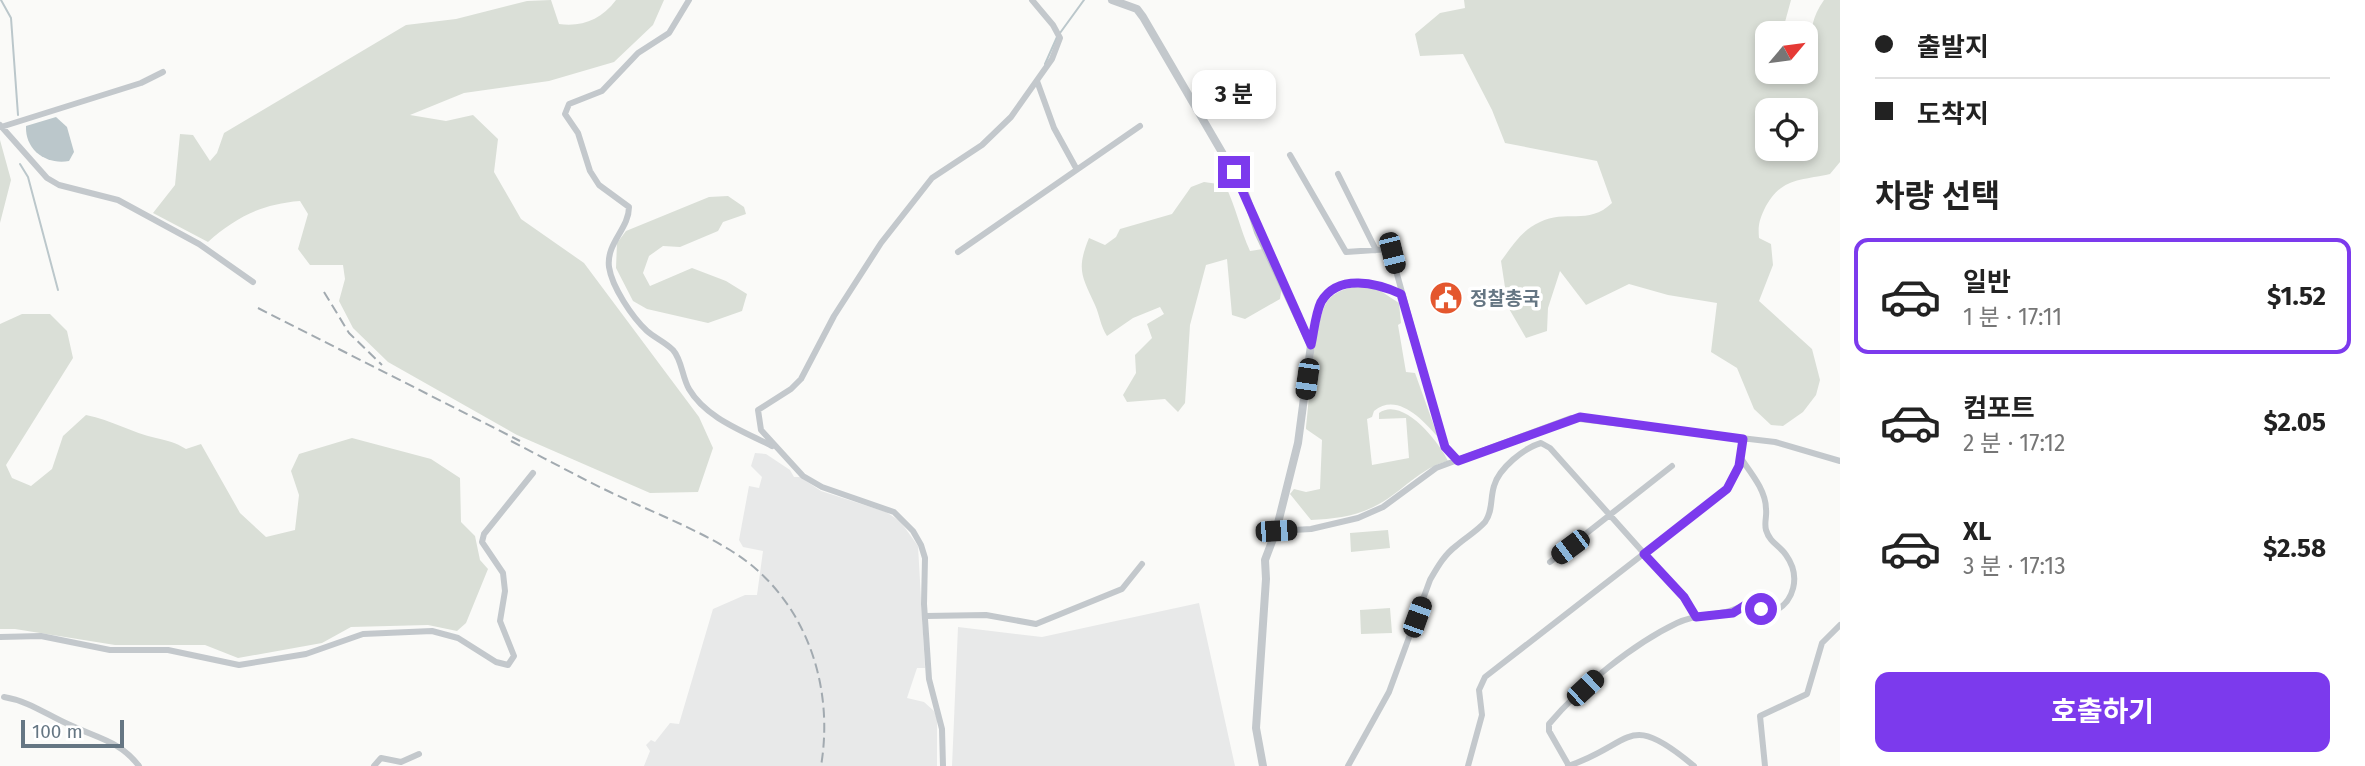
<!DOCTYPE html>
<html lang="ko">
<meta charset="utf-8">
<style>
:root{--surface:#fff;--page:#f6f6f6;--text:#222;--muted:#767676;--line:#e0e0e0;--accent:#7c3aed}
body{margin:0;font-family:"Fira Sans","Noto Sans KR",sans-serif;background:var(--page);color:var(--text);height:100vh;display:flex;flex-direction:column;font-size:26px;white-space:nowrap}
*{box-sizing:border-box;margin:0}
p{font-size:23px;color:var(--muted)}
.icon{flex:none;width:38px;height:38px;fill:none;stroke:currentColor;stroke-width:2;stroke-linecap:round;stroke-linejoin:round}
.map{position:relative;flex:1;overflow:hidden}
.drawer{display:flex;flex-direction:column;background:var(--surface);width:525px}
.drawer>*{flex:none}
.guide{display:grid;align-content:center;height:154px;padding:0 35px;background:var(--surface)}
.needle{width:46px;rotate:61deg}
.controls{position:absolute;left:1755px;top:21px;display:grid;gap:14px}
.controls a{display:grid;place-items:center;width:63px;height:63px;border-radius:14px;background:var(--surface);box-shadow:0 4px 10px #0003;font-size:35px}
.scale{position:absolute;left:21px;bottom:18px;width:103px;box-sizing:border-box;padding-left:7px;border:4px solid #657683;border-top:0;font-size:19px;line-height:24px;white-space:nowrap;color:#657683;-webkit-text-stroke:5px #fff;paint-order:stroke}
.end{position:absolute;width:32px;height:32px;margin:-16px;border:9px solid #7c3aed;background:#fff;box-shadow:0 0 0 4px #fff}
.from{border-radius:50%}
.bubble{position:absolute;height:49px;border-radius:14px;background:var(--surface);box-shadow:0 4px 10px #0003;font-size:23px;font-weight:700;line-height:49px;text-align:center}
.car{position:absolute;width:21px;height:42px;margin:-21px -10px;border-radius:9px;box-shadow:0 0 5px 2px #0007;background:linear-gradient(#222 24%,#8ab4d8 0 40%,#222 0 76%,#8ab4d8 0 86%,#222 0)}
.guide b{display:flex;align-items:center;gap:24px;height:66px;font-size:26px}
.guide b+b{border-top:2px solid var(--line)}
.guide i{width:18px;height:18px;background:var(--text)}
ul{padding:0;list-style:none}
li{display:flex;align-items:center;gap:21px;height:116px;margin:0 14px 10px;padding:0 21px;border:4px solid transparent;border-radius:14px}
li div{flex:1}
li b{display:block;font-size:26px}
li em{font-style:normal;font-weight:700}
li.active{border-color:var(--accent)}
li>.icon{width:63px;height:63px;stroke-width:1.5}
h2{padding:0 35px;font-size:32px;line-height:84px}
.action{display:flex;gap:14px;margin-top:auto;padding:14px 35px}
.action a{flex:1;height:80px;border-radius:14px;background:var(--accent);color:#fff;font-size:28px;font-weight:700;line-height:80px;text-align:center}
main{display:flex;flex:1;min-height:0}
.map>svg:first-child{display:block}
.built{fill:#e8e9e9}
.green{fill:#dadfd7;fill-rule:evenodd}
.water{fill:#bbc7cb}
.lines{fill:none;stroke-linecap:round;stroke-linejoin:round}
.stream{stroke:#bbc7cb;stroke-width:2}
.minor{stroke:#c3c8cc;stroke-width:6}
.tertiary{stroke:#c3c8cc;stroke-width:8}
.rail{stroke:#a2aab0;stroke-width:2;stroke-dasharray:10 5;stroke-linecap:butt}
.route{stroke:#7c3aed;stroke-width:9}
.labels{text-anchor:middle;dominant-baseline:central;stroke-width:7;stroke-linejoin:round;paint-order:stroke}
.poi-label{font-size:19px;font-weight:bold;fill:#657683;stroke:#fff;text-anchor:start}
</style>
<main>
<div class="map">
<svg width="1840" height="766" viewBox="0 0 1840 766">
<rect width="100%" height="100%" fill="#fafaf8"/>
<path class="built" d="M755 453 766 454 790 470 794 477H800L821 491 886 512 900 521 918 546 925 668H917L907 698 924 702 934 711 937 719V766H644L650 751 646 745 651 740 655 742 670 723 679 724 713 609 745 595H757L763 551 743 547 739 540 749 486 759 488 762 477 751 466Z
M1199 603 1235 766H952L958 627 1042 637Z"/>
<path class="green" d="M551 0 559 24C582 27 601 20 616 0H664L653 25 614 62 549 81 464 93 410 115 446 121 473 115 498 139 494 172 521 219 584 263 699 417 713 448 698 492 650 493 517 435 388 362 353 328 339 301 345 279 343 265H310L298 249 308 214 300 201C262 204 236 217 208 242L153 213 175 185 180 134 193 135 210 161 217 153 224 133 406 25 456 19 527 1Z
M1464 0H1791L1782 33H1768V72L1810 74C1813 44 1805 27 1824 0H1840V162L1830 174C1798 181 1780 178 1764 210 1759 221 1758 226 1759 238L1771 244 1773 265 1759 301 1812 349 1820 380 1816 395 1803 412 1783 426 1771 425 1754 409 1737 368 1711 352 1717 303 1668 295 1629 284 1586 305 1560 271 1548 308 1547 331 1526 338 1508 307 1501 261C1513 245 1522 230 1540 222 1565 209 1588 226 1612 203L1597 161 1505 143 1492 110 1463 54 1420 56 1415 34 1440 13 1465 8ZM1768 110H1806V149H1768Z
M0 140 11 180 0 223Z
M1204 182 1225 185C1236 207 1240 229 1250 251L1263 249 1282 286 1280 299 1245 319 1232 315 1227 259 1206 265 1190 325 1185 403 1178 412 1165 399 1127 402 1123 395 1136 373 1135 355 1152 338 1147 324 1164 314 1160 307 1133 318 1107 336C1100 325 1100 316 1095 305 1082 276 1076 270 1089 238L1105 245 1116 237 1120 229 1172 214 1191 187Z
M728 196 744 207 746 214 723 222 718 231 680 247 663 246 649 256 643 273 650 286 692 268 726 281 747 294 742 311 708 323 647 309 633 301 616 268 617 243 626 231 709 197Z
M1364 286 1379 290 1399 303 1401 323 1398 325 1406 372 1415 373 1438 437C1422 419 1397 392 1374 411L1372 417 1367 419 1372 465 1409 458 1406 418 1379 419V413C1403 396 1439 442 1448 461 1420 468 1403 491 1379 504 1358 516 1335 519 1311 520L1290 494 1294 489 1306 492 1320 489 1322 440 1306 429C1309 404 1314 314 1329 299 1339 289 1351 287 1364 286Z
M22 314H50L67 331 73 358 6 465 12 478 31 486 52 469 63 436 86 415C112 420 132 433 156 438 168 441 175 442 186 449L201 444 240 513 266 537 295 530 299 495 291 471 299 454 352 438 431 459 460 478 461 522 475 536 480 560 488 569 466 623 457 631 428 625 351 627 322 643 238 658 205 645H115L15 629H0V324Z
M1388 530 1390 548 1351 552 1350 533Z
M1390 608 1392 633 1361 634 1360 610Z"/>
<path class="water" d="M56 117 67 127 74 152 69 161C47 165 25 151 26 126Z"/>
<g class="lines">
<path class="stream" d="M1 0 11 18 18 115
M1060 33 1084 0
M1045 64 1057 37
M20 164 28 177 58 290"/>
<path class="minor" d="M689 0 669 33 638 53 602 91 569 104 565 114 578 133 590 171 599 185 629 207C629 229 606 243 609 267 612 287 632 317 647 331 655 338 665 342 673 350 682 360 682 377 689 389 706 418 743 431 772 446
M1037 81 1054 128 1076 168
M0 125 47 178 59 185 118 200 199 244 253 282
M1 127 141 83 163 72
M1290 155 1346 252 1390 249 1445 447 1458 462
M1338 174 1376 250
M958 252 1140 126
M1311 345C1314 332 1315 315 1322 303 1338 273 1377 283 1401 294
M1276 531 1311 529 1358 518 1383 507 1436 468 1571 418 1775 442 1840 461
M1550 562 1672 466
M926 616 986 615 1036 624 1122 589 1142 564
M0 637 41 636 110 650H168L239 665 306 654 363 634 432 631 458 638 496 662 508 665 514 656 500 621 505 591 503 573 482 542 484 534 533 473
M4 697C29 701 47 715 70 725 97 738 120 741 139 766
M374 766 381 758 401 762 419 754
M943 766 942 729 929 679 924 604 925 558 921 545 913 531 894 512 822 487 803 476 761 430 758 410 791 389 801 379 834 316 881 243 932 178 982 145 1011 117 1052 59 1060 38 1053 25 1032 0
M1348 766 1389 692 1430 580C1437 568 1444 555 1456 546 1466 537 1476 532 1485 522 1493 511 1490 499 1494 486 1499 468 1524 448 1541 443L1550 448 1683 597 1696 617
M1468 766 1482 715 1479 690 1485 677 1727 489 1739 466 1743 439
M1568 766C1634 744 1626 709 1694 766
M1569 766 1549 731V724C1580 687 1633 644 1677 623 1702 611 1725 618 1750 602L1771 613C1795 603 1801 576 1786 555 1779 545 1770 543 1766 530 1764 522 1767 517 1766 509 1766 490 1750 472 1740 457
M1765 766 1760 716 1807 694 1822 643 1840 625"/>
<path class="tertiary" d="M1112 0 1137 9 1143 17 1244 190 1258 232 1311 345 1298 443 1276 531 1265 560 1266 579 1256 728 1263 766"/>
<path class="rail" d="M324 292 349 333 382 365
M258 308 520 441
M511 441C544 458 577 476 610 492 650 511 692 527 730 550 804 595 835 683 821 766"/>
</g>
<g class="lines">
<path class="route" d="M1234 172 1311 345C1314 332 1315 315 1321 302 1338 273 1377 283 1401 294L1445 447 1458 461 1580 417 1743 439 1739 466 1727 489 1644 554 1684 597 1696 617 1733 613 1750 602 1761 609"/>
</g>
<defs>
<symbol id="civic-disc" viewBox="-11 -11 22 22"><circle r="9.5" fill="#e4572e" stroke="#fff"/><path d="M-.6-6.5H3V-4.5H.6V-3L4-1V1h2V6H-6V1h2V-1L-.6-3ZM-1.2 2.5V6h2.4V2.5Z" fill="#fff"/></symbol>
</defs>
<g fill-rule="evenodd">
<use href="#civic-disc" x="1427" y="279" width="38" height="38"/>
</g>
<g class="labels">
<g class="poi-label">
<text x="1470" y="298">정찰총국</text>
</g>
</g>
</svg>
<div class="controls">
<a><svg class="needle" viewBox="-14 -14 28 28"><path d="M0-13l5 13h-10z" fill="#e53935"/><path d="M0 13l5-13h-10z" fill="#767676"/></svg></a>
<a><svg class="icon" aria-label="locate" viewBox="0 0 24 24"><circle cx="12" cy="12" r="6"/><path d="M12 2v4M12 18v4M2 12h4M18 12h4"/></svg></a>
</div>
<div class="scale">100 m</div>
<i class="end from" style="left:1761px;top:609px"></i>
<i class="end" style="left:1234px;top:172px"></i>
<div class="bubble" style="left:1192px;top:70px;width:84px">3 분</div>
<i class="car" style="left:1392px;top:253px;rotate:166deg"></i>
<i class="car" style="left:1307px;top:379px;rotate:188deg"></i>
<i class="car" style="left:1276px;top:531px;rotate:87deg"></i>
<i class="car" style="left:1570px;top:547px;rotate:233deg"></i>
<i class="car" style="left:1417px;top:617px;rotate:20deg"></i>
<i class="car" style="left:1585px;top:688px;rotate:47deg"></i>
</div>
<section class="drawer">
<div class="guide">
<b><i class="from"></i>출발지</b>
<b><i></i>도착지</b>
</div>
<h2>차량 선택</h2>
<ul>
<li class="active"><svg class="icon" aria-label="car" viewBox="0 0 24 24"><path d="M5 17H2v-5l4-1 3-4h7l3 4 3 1v5h-3M9 17h6M6 11h13"/><circle cx="7" cy="17" r="2"/><circle cx="17" cy="17" r="2"/></svg><div><b>일반</b><p>1 분 · 17:11</p></div><em>$1.52</em></li>
<li><svg class="icon" aria-label="car" viewBox="0 0 24 24"><path d="M5 17H2v-5l4-1 3-4h7l3 4 3 1v5h-3M9 17h6M6 11h13"/><circle cx="7" cy="17" r="2"/><circle cx="17" cy="17" r="2"/></svg><div><b>컴포트</b><p>2 분 · 17:12</p></div><em>$2.05</em></li>
<li><svg class="icon" aria-label="car" viewBox="0 0 24 24"><path d="M5 17H2v-5l4-1 3-4h7l3 4 3 1v5h-3M9 17h6M6 11h13"/><circle cx="7" cy="17" r="2"/><circle cx="17" cy="17" r="2"/></svg><div><b>XL</b><p>3 분 · 17:13</p></div><em>$2.58</em></li>
</ul>
<div class="action"><a>호출하기</a></div>
</section>
</main>
